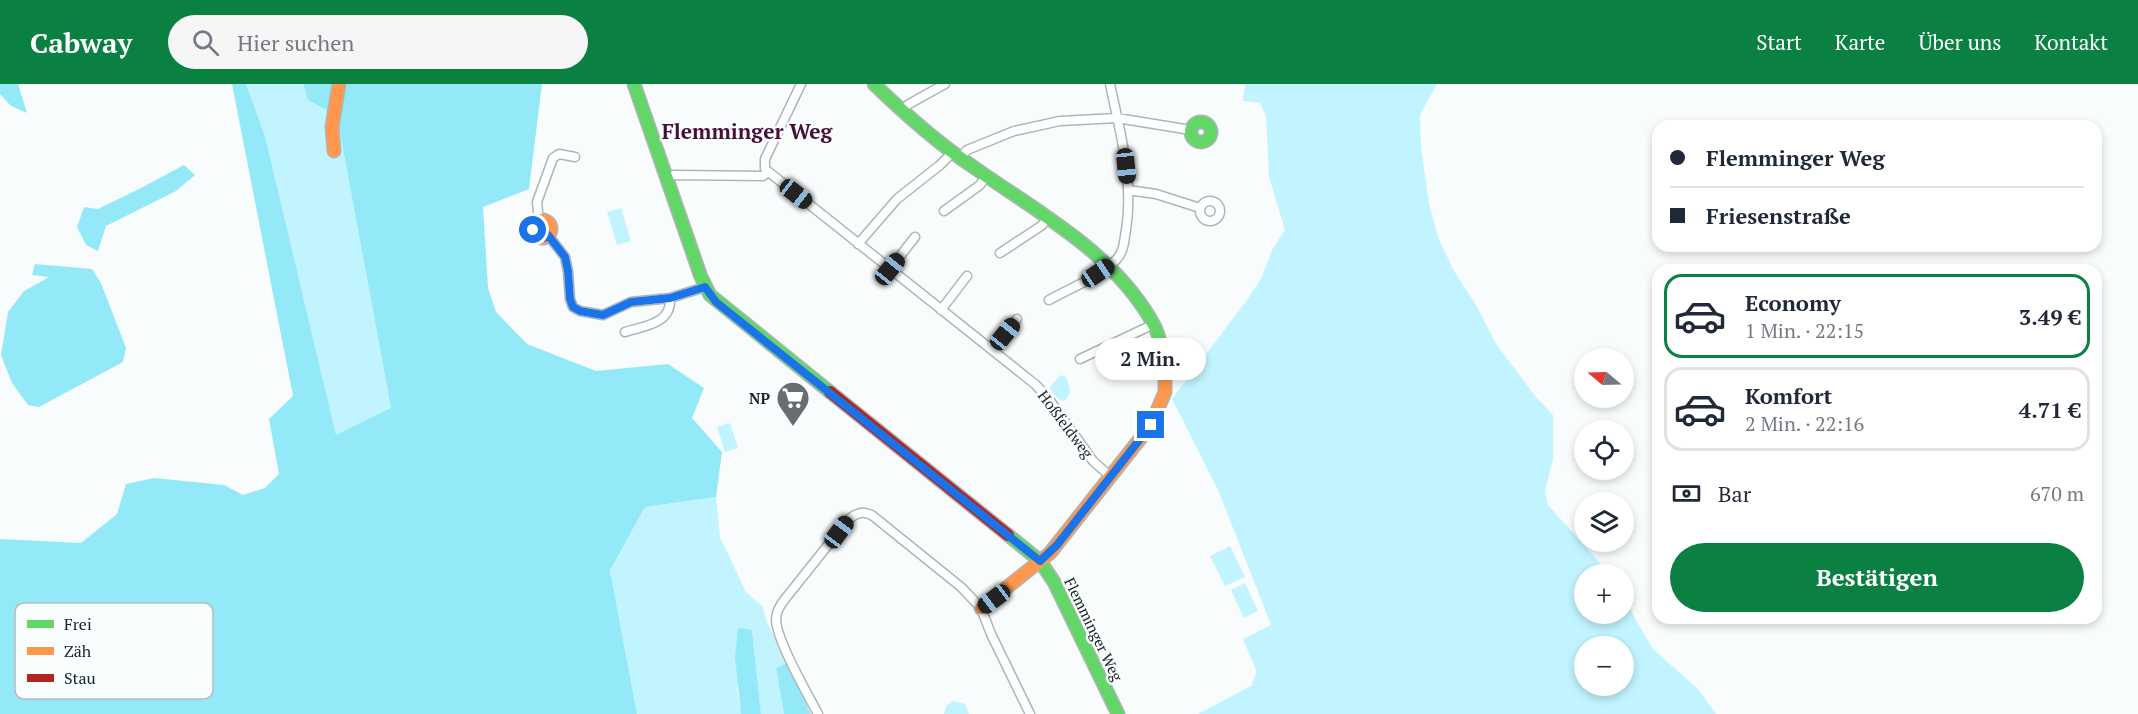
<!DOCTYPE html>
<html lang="de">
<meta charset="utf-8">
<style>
:root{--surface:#fff;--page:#f6f6f7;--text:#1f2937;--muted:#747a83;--line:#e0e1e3;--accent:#0b8043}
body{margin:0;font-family:"PT Serif",serif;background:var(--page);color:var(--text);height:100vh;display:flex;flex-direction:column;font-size:22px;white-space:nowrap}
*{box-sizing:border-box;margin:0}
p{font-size:20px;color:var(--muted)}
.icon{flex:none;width:33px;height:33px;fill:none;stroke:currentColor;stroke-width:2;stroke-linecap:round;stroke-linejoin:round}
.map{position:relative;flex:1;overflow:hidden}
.drawer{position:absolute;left:1652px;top:180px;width:450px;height:360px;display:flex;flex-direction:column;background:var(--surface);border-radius:18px;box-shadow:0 3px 9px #0003}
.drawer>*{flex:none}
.hud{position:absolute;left:1652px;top:36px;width:450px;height:132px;border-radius:18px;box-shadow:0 3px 9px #0003;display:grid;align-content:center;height:132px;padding:0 18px;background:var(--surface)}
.needle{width:39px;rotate:289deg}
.tools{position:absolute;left:1574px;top:264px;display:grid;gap:12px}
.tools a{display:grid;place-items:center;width:60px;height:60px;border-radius:50%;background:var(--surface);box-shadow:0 3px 9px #0003;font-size:30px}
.end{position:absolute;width:27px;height:27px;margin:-14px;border:8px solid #1a73e8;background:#fff;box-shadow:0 0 0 3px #fff}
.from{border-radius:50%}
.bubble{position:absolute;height:42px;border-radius:21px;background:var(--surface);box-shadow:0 3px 9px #0003;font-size:20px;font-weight:600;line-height:42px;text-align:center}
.car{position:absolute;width:18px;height:36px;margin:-18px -9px;border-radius:8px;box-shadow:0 0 4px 2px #0007;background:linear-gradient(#222 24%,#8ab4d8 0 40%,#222 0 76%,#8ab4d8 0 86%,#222 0)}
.hud b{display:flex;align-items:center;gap:21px;height:57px;font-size:22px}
.hud b+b{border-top:2px solid var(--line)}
.hud i{width:15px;height:15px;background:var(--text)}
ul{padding:10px 0 0;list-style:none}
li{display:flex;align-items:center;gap:18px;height:84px;margin:0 12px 9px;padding:0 6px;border:3px solid var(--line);border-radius:18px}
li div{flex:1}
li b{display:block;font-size:22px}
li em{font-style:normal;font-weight:600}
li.on{border-color:var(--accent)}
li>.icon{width:54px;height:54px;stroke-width:1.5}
.pay{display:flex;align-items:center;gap:15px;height:66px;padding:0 18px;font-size:22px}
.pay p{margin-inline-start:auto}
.primary-button{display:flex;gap:12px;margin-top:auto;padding:12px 18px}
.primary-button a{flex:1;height:69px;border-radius:36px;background:var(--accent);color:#fff;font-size:24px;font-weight:600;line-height:69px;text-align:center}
header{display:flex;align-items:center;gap:36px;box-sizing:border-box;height:84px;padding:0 30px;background:var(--accent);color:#fff}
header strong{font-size:28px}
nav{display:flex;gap:33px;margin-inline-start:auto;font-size:21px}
.search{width:420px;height:54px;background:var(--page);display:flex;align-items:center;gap:15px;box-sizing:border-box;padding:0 21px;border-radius:33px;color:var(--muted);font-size:22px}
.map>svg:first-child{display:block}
.green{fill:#c1f4fe;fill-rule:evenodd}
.forest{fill:#93e9f7}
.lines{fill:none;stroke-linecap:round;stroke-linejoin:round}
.street-casing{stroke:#b0b4b6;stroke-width:11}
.fast-casing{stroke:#b0b4b6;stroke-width:15}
.slow-casing{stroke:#b0b4b6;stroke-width:15}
.jam-casing{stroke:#b0b4b6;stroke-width:15}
.street{stroke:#feffff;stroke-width:8}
.fast{stroke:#63d668;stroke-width:12}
.slow{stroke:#ff974d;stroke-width:12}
.jam{stroke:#b3261e;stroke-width:12}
.route{stroke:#1a73e8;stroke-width:8}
.labels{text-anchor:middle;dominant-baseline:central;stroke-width:5;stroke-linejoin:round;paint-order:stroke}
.poi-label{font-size:15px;font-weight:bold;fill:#1a2223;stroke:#f8fdfd;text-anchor:end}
.street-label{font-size:15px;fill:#1a2223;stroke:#f8fdfd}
.district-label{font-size:21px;font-weight:bold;fill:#480e38;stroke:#f8fdfd}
.key{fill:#f8fdfd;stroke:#b5bbbc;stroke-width:1.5}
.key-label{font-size:16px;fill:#1a2223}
</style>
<header>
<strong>Cabway</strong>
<div class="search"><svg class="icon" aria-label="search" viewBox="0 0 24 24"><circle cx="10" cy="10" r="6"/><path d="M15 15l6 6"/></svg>Hier suchen</div>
<nav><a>Start</a><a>Karte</a><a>Über uns</a><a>Kontakt</a></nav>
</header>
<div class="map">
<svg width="2138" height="630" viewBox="0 0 2138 630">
<rect width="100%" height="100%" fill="#f9fcfc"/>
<path class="green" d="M246 0H303L308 16 337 32 391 324 336 352 265 52Z
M1245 0H1437L1420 31 1421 63 1429 120 1439 156 1454 187 1476 221 1496 260 1536 313 1553 331V375L1545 407 1548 421 1610 490H1584V530H1623V508L1635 535 1653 565 1697 604 1716 630H1198L1251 602 1257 588 1243 555 1271 541 1219 408 1172 315 1247 216 1261 195 1273 164 1285 146 1269 93 1266 32 1260 19 1243 17ZM1584 562H1623V602H1584Z
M621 124 631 157 617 161 607 128Z
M1060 291 1066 293C1070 303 1073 310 1064 317L1058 315 1049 304Z
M730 339 738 364 725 368 717 343Z
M716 413 720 453 746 508 763 523 766 536 787 579 776 584 784 630H761L752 547 737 603 741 630H637L610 488 645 423Z
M1230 462 1245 493 1225 502 1210 472Z
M1245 499 1258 527 1244 534 1231 506Z
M953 617 965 620 969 630H944L946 622Z"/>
<path class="forest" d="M0 0H18L27 29 11 22 0 10Z
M232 0H246L265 52 336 351 391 324 337 32 308 16 303 0H542L529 105 483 123 488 204 496 228 527 260 596 287 668 280 704 304 692 334 722 368 716 413 645 423 610 487 637 630H0V455L81 459 117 430 126 400 154 394 224 401 243 411 265 404 279 390 269 335 293 312Z
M184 81 195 91 176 107 106 142 98 167 86 161 77 143 84 123 98 125 141 104Z
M35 180 92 185 101 199 126 264 123 278 39 323 28 321 12 299 1 271 8 228 24 207 49 193 32 191Z
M738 544 752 546 761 630H741L735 573Z
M787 579 811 630H784L776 584Z"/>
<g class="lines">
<defs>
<path id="street" d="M801 0 765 75V85L1036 301 1051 318 1093 377 1111 393
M902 26 909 20 945 0
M960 74 967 66 1014 47 1060 37 1117 34 1191 46
M666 94 674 91 763 92 768 88
M1128 106 1156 110 1200 124
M1200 127a10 10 0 1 1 20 0a10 10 0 1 1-20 0Z
M944 127 980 101 986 92
M539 137 537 118 553 74 559 70 575 73
M548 151 565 173 568 187 570 215 573 223 580 227 603 231 631 218 670 214 705 203
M858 160 897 115 940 81 952 69
M1000 169 1041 142 1050 133
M890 185 915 153
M1049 216C1070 204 1098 194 1116 176 1124 168 1124 157 1126 146 1134 96 1120 48 1110 0
M941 226 967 192
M625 248C644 242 672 240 670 214
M992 266 1017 235
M1080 275 1154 240
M818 630C807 609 777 557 776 536 776 528 780 521 785 515L848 436C856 429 863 426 873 432L961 503 981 524 991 550 1030 630"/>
<path id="fast" d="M634 0 701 193 710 211 830 308
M874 0C905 30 936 58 972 82 1038 129 1115 168 1155 243 1159 252 1162 264 1165 274
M1191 48a10 10 0 1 1 20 0a10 10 0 1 1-20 0Z
M1008 451 1040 477 1054 498 1118 630"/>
<path id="slow" d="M334 67 332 43 339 0
M533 145a9 9 0 1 1 18 0a9 9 0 1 1-18 0Z
M981 524 1050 469 1151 341 1165 308V274"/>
<path id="jam" d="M830 308 1008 451"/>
</defs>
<use href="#street" class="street-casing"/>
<use href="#fast" class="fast-casing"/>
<use href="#slow" class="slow-casing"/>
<use href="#jam" class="jam-casing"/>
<use href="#street" class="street"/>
<use href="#fast" class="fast"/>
<use href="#slow" class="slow"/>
<use href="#jam" class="jam"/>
</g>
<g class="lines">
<path class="route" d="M533 146 538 153 544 154 548 151 565 173 568 187 570 215 573 223 580 227 603 231 631 218 670 214 705 203 716 218 1040 477 1057 461 1151 341"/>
</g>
<defs>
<symbol id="supermarket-pin" viewBox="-11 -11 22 30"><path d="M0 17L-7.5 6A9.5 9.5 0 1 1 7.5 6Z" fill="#686e6f" stroke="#f8fdfd"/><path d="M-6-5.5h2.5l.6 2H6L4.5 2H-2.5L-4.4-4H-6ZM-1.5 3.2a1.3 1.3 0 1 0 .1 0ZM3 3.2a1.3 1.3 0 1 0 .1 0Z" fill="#fff"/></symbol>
</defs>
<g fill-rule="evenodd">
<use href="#supermarket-pin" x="774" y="295" width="38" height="52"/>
</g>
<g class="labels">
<g class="poi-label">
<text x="770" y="314">NP</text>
</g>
<g class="street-label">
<text transform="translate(1066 340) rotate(53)">Hoßfeldweg</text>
<text transform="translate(1094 545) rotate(64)">Flemminger Weg</text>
</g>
<g class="district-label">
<text x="747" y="47">Flemminger Weg</text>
</g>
</g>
<rect x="15" y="519" width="198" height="96" rx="9" class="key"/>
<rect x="27" y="536" width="27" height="8" fill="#63d668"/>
<rect x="27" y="563" width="27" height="8" fill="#ff974d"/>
<rect x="27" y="590" width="27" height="8" fill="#b3261e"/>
<g class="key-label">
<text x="64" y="546">Frei</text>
<text x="64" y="573">Zäh</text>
<text x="64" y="600">Stau</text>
</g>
</svg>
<div class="tools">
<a><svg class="needle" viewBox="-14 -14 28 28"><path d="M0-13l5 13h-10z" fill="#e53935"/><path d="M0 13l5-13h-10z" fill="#747a83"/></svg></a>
<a><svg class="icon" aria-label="locate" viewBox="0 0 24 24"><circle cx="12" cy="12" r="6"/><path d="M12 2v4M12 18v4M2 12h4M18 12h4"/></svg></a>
<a><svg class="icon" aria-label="layers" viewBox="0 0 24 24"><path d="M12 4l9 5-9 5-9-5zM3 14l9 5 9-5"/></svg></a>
<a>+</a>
<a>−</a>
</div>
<i class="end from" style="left:533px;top:146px"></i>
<i class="end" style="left:1151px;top:341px"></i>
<div class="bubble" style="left:1095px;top:254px;width:111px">2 Min.</div>
<i class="car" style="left:1126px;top:82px;rotate:174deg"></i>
<i class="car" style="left:796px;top:110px;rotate:128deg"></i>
<i class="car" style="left:890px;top:185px;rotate:39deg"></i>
<i class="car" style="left:1098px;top:189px;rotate:56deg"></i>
<i class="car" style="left:1005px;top:250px;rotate:39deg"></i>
<i class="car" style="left:839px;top:448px;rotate:37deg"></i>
<i class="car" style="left:994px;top:515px;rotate:233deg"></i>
<div class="hud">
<b><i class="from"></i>Flemminger Weg</b>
<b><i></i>Friesenstraße</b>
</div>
<section class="drawer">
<ul>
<li class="on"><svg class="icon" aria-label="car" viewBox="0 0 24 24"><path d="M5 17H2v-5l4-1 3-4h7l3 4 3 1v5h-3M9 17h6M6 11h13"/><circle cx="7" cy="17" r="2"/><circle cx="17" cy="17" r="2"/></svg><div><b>Economy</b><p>1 Min. · 22:15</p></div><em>3.49 €</em></li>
<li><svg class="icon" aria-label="car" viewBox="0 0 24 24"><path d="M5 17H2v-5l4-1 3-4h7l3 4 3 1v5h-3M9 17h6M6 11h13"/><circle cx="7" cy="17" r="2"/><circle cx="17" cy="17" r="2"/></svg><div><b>Komfort</b><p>2 Min. · 22:16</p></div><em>4.71 €</em></li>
</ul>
<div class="pay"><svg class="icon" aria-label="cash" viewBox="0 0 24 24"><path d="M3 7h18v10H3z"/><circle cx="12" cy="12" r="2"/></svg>Bar<p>670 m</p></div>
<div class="primary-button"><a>Bestätigen</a></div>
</section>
</div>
